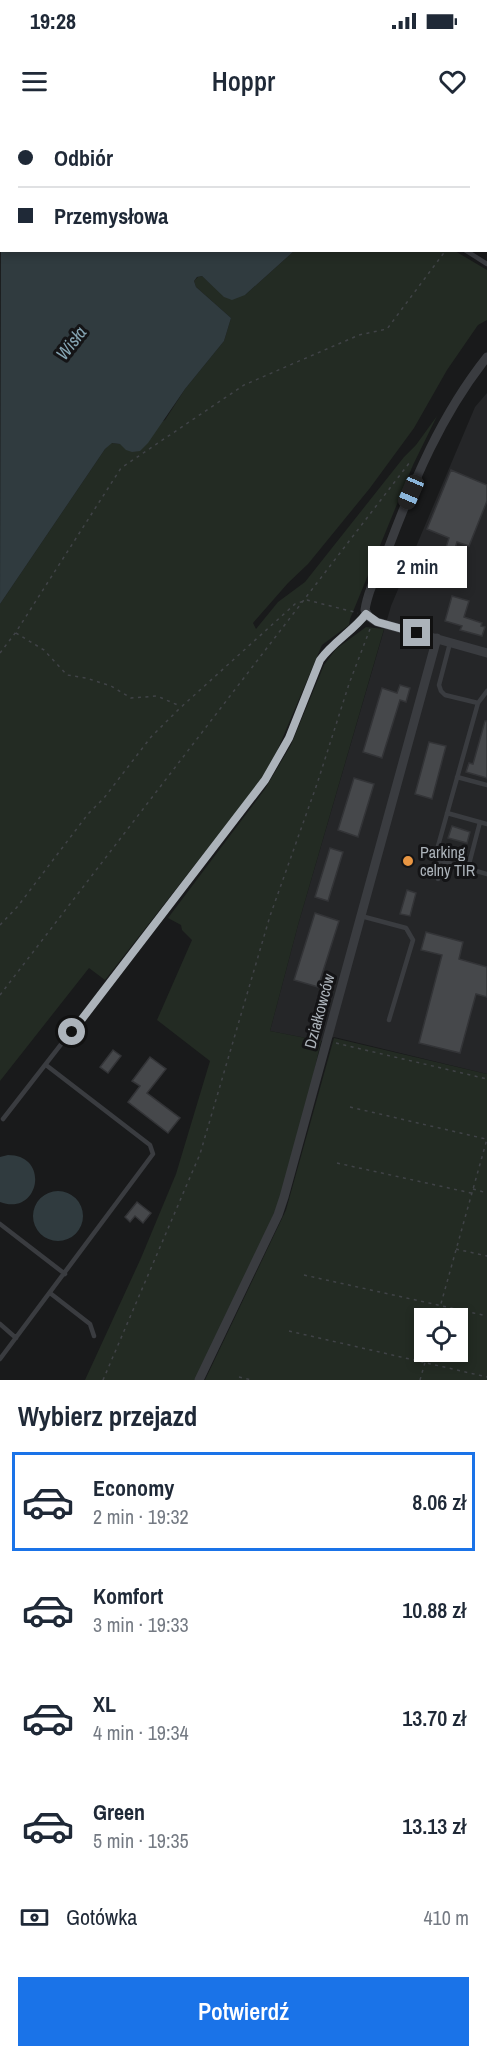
<!DOCTYPE html>
<html lang="pl">
<meta charset="utf-8">
<style>
:root{--surface:#fff;--page:#f6f6f7;--text:#1f2937;--muted:#747a83;--line:#e0e1e3;--accent:#1a73e8}
body{margin:0;font-family:"Archivo Narrow",sans-serif;background:var(--page);color:var(--text);height:100vh;display:flex;flex-direction:column;font-size:22px;white-space:nowrap}
*{box-sizing:border-box;margin:0}
p{font-size:20px;color:var(--muted)}
.icon{flex:none;width:33px;height:33px;fill:none;stroke:currentColor;stroke-width:2;stroke-linecap:round;stroke-linejoin:round}
.map{position:relative;height:1260px;overflow:hidden}
.side{display:flex;flex-direction:column;background:var(--surface);flex:1}
.side>*{flex:none}
.banner{position:absolute;left:0px;top:0px;width:488px;height:132px;box-shadow:0 3px 9px #0003;display:grid;align-content:center;height:132px;padding:0 18px;background:var(--surface)}
.controls{position:absolute;left:414px;top:1188px;display:grid;gap:12px}
.controls a{display:grid;place-items:center;width:54px;height:54px;border-radius:0px;background:var(--surface);box-shadow:0 3px 9px #0003;font-size:30px}
.end{position:absolute;width:27px;height:27px;margin:-14px;border:8px solid #acb3ba;background:#111;box-shadow:0 0 0 3px #111}
.from{border-radius:50%}
.bubble{position:absolute;height:42px;border-radius:0px;background:var(--surface);box-shadow:0 3px 9px #0003;font-size:20px;font-weight:600;line-height:42px;text-align:center}
.car{position:absolute;width:18px;height:36px;margin:-18px -9px;border-radius:8px;box-shadow:0 0 4px 2px #0007;background:linear-gradient(#222 24%,#8ab4d8 0 40%,#222 0 76%,#8ab4d8 0 86%,#222 0)}
.banner b{display:flex;align-items:center;gap:21px;height:57px;font-size:22px}
.banner b+b{border-top:2px solid var(--line)}
.banner i{width:15px;height:15px;background:var(--text)}
ul{padding:0;list-style:none}
li{display:flex;align-items:center;gap:18px;height:99px;margin:0 12px 9px;padding:0 6px;border:3px solid transparent;border-radius:0px}
li div{flex:1}
li b{display:block;font-size:22px}
li em{font-style:normal;font-weight:600}
li.current{border-color:var(--accent)}
li>.icon{width:54px;height:54px;stroke-width:1.5}
h2{padding:0 18px;font-size:27px;line-height:72px}
.pay{display:flex;align-items:center;gap:15px;height:66px;padding:0 18px;font-size:22px}
.pay p{margin-inline-start:auto}
.cta{display:flex;gap:12px;margin-top:auto;padding:12px 18px}
.cta a{flex:1;height:69px;border-radius:0px;background:var(--accent);color:#fff;font-size:24px;font-weight:600;line-height:69px;text-align:center}
.status{display:flex;justify-content:space-between;align-items:center;height:42px;padding:0 30px;background:var(--surface);direction:ltr}
.status svg{height:16px;fill:currentColor}
header{display:flex;justify-content:space-between;align-items:center;height:78px;padding:0 18px;background:var(--surface);font-size:27px;font-weight:600}
.map>svg:first-child{display:block}
.built{fill:#252628}
.green{fill:#232b23;fill-rule:evenodd}
.water{fill:#303b3f}
.building{fill:#46484b;stroke:#333437;stroke-width:1.5}
.lines{fill:none;stroke-linecap:round;stroke-linejoin:round}
.path{stroke:#404347;stroke-width:1.5;stroke-dasharray:3 4.5;stroke-linecap:butt}
.service{stroke:#3a3c40;stroke-width:4.5}
.minor{stroke:#3a3c40;stroke-width:9}
.route{stroke:#acb3ba;stroke-width:8}
.poi-dot{fill:#e99643;stroke:#141416;stroke-width:2}
.labels{text-anchor:middle;dominant-baseline:central;stroke-width:6;stroke-linejoin:round;paint-order:stroke}
.poi-label{font-size:16px;fill:#acb3ba;stroke:#141416;text-anchor:start}
.street-label{font-size:16px;fill:#acb3ba;stroke:#141416}
.water-label{font-size:18px;font-style:italic;fill:#86a5b3;stroke:#141416}
</style>
<div class="status"><b>19:28</b><svg viewBox="0 0 49 12"><path d="M0 12V9h3v3zM5 12V6h3v6zM10 12V3h3v9zM15 12V0h3v12zM26 1h20v11H26zM47 4h2v5h-2z"/></svg></div>
<header><svg class="icon" aria-label="menu" viewBox="0 0 24 24"><path d="M4 6h16M4 12h16M4 18h16"/></svg>Hoppr<svg class="icon" aria-label="heart" viewBox="0 0 24 24"><path d="M12 20l-8-8c-3-5 5-10 8-4 3-6 11-1 8 4z"/></svg></header>
<div class="map">
<svg width="487" height="1260" viewBox="0 0 487 1260">
<rect width="100%" height="100%" fill="#191a1b"/>
<path class="built" d="M487 273V954L334 917 321 921 270 911 298 805 391 486 475 287Z"/>
<path class="green" d="M294 131H455L487 150V200L478 205 447 250 414 308 370 368 308 444 288 463 253 503 256 509 278 482 305 462 404 337 416 325 437 296 413 345 350 499 349 505 322 525 277 631 260 661 105 860 89 848 0 961V484L105 329 111 323 120 324 165 300 185 269 224 221 231 198 196 167 194 161 198 157 202 156 212 165 245 175Z
M366 507 384 509 298 805 270 911 321 921 291 1054 263 1119 195 1260H85L141 1138 176 1054 210 941 157 900 192 820 182 810 181 805 168 798 265 669 291 625 324 545 336 529Z
M334 918 487 954V1260H205L286 1090ZM424 1198H458V1232H424Z"/>
<path class="water" d="M95 0H406L93 1Z
M1 115 2 130 294 131 245 175 232 180 224 177 202 156 197 157 194 161 196 167 231 198 224 221 185 269 148 323 140 331 132 332 126 330 120 324 112 323 105 329 0 484Z
M8 1035C51 1035 39 1097 0 1082V1037Z
M33 1096a25 25 0 1 1 50 0a25 25 0 1 1-50 0Z"/>
<path class="building" d="M451 350 487 365V381L469 426 457 422 445 459 437 456 449 418 427 409Z
M452 476 469 481 464 497 482 503 481 506 485 507 482 516 460 510 462 506 445 501Z
M400 565 410 568 406 582 400 580 382 638 363 632 382 568 397 573Z
M485 601H487V658L466 652 469 643 473 644Z
M429 622 446 626 432 679 415 674Z
M354 658 374 664 358 717 338 710Z
M452 706 470 712 467 723 448 718Z
M330 728 343 732 328 781 315 777Z
M407 770 416 773 410 796 400 794Z
M315 793 339 801 318 867 294 860Z
M426 812 463 822 459 839 487 847V877L476 874 460 933 419 923 442 835 421 830Z
M113 930 121 936 108 953 100 947Z
M150 937 166 949 147 973 180 998 168 1013 128 982 140 966 132 961Z
M137 1082 151 1093 143 1103 135 1096 130 1102 125 1097Z"/>
<g class="lines">
<path class="path" d="M481 2 482 0
M16 513 44 530 67 555 86 558 111 566 131 578 157 576 180 586
M0 533 16 512 121 348 244 265 359 215 387 209 446 130
M0 805 18 786 88 694 104 678 151 617 179 589 295 484 307 480 358 493
M0 875 410 342
M336 923 487 959
M350 987 486 1019
M337 1043 471 1073
M473 1069 487 1073
M456 1129 487 1136
M304 1155 487 1196
M437 1198 487 1019
M289 1211 487 1257
M239 1257 252 1260
M103 1260 200 1034 270 796 317 664 349 564 370 509
M420 1260 428 1232"/>
<path class="service" d="M465 130 487 144
M478 583 487 571
M457 657 487 665
M447 693 487 704
M438 740 487 754
M468 748 480 702
M438 759V726L478 583 445 575 441 571 439 565 450 523
M361 796 406 808 413 820 389 900
M3 999 258 671 283 632 320 540 334 524 353 508 367 494
M0 1104 65 1154
M50 1173 90 1204 94 1216
M0 1204 16 1218
M0 1239 153 1034 150 1025 46 945"/>
<path class="minor" d="M487 237C441 295 414 360 388 429 380 448 368 469 365 490L369 497 377 502 487 533
M199 1260 278 1095 284 1077 437 518"/>
</g>
<g class="lines">
<path class="route" d="M72 912 265 660 289 618 320 540C333 522 353 511 366 494L377 502 417 513"/>
</g>
<circle class="poi-dot" cx="408" cy="741" r="6"/>
<g class="labels">
<g class="poi-label">
<text x="420" y="732">Parking<tspan x="420" dy="18">celny TIR</tspan></text>
</g>
<g class="street-label">
<text transform="translate(319 891) rotate(-75)">Działkowców</text>
</g>
<g class="water-label">
<text transform="translate(71 223) rotate(-52)">Wisła</text>
</g>
</g>
</svg>
<div class="controls">
<a><svg class="icon" aria-label="locate" viewBox="0 0 24 24"><circle cx="12" cy="12" r="6"/><path d="M12 2v4M12 18v4M2 12h4M18 12h4"/></svg></a>
</div>
<i class="end from" style="left:72px;top:912px"></i>
<i class="end" style="left:417px;top:513px"></i>
<div class="bubble" style="left:368px;top:426px;width:99px">2 min</div>
<i class="car" style="left:411px;top:372px;rotate:203deg"></i>
<div class="banner">
<b><i class="from"></i>Odbiór</b>
<b><i></i>Przemysłowa</b>
</div>
</div>
<section class="side">
<h2>Wybierz przejazd</h2>
<ul>
<li class="current"><svg class="icon" aria-label="car" viewBox="0 0 24 24"><path d="M5 17H2v-5l4-1 3-4h7l3 4 3 1v5h-3M9 17h6M6 11h13"/><circle cx="7" cy="17" r="2"/><circle cx="17" cy="17" r="2"/></svg><div><b>Economy</b><p>2 min · 19:32</p></div><em>8.06 zł</em></li>
<li><svg class="icon" aria-label="car" viewBox="0 0 24 24"><path d="M5 17H2v-5l4-1 3-4h7l3 4 3 1v5h-3M9 17h6M6 11h13"/><circle cx="7" cy="17" r="2"/><circle cx="17" cy="17" r="2"/></svg><div><b>Komfort</b><p>3 min · 19:33</p></div><em>10.88 zł</em></li>
<li><svg class="icon" aria-label="car" viewBox="0 0 24 24"><path d="M5 17H2v-5l4-1 3-4h7l3 4 3 1v5h-3M9 17h6M6 11h13"/><circle cx="7" cy="17" r="2"/><circle cx="17" cy="17" r="2"/></svg><div><b>XL</b><p>4 min · 19:34</p></div><em>13.70 zł</em></li>
<li><svg class="icon" aria-label="car" viewBox="0 0 24 24"><path d="M5 17H2v-5l4-1 3-4h7l3 4 3 1v5h-3M9 17h6M6 11h13"/><circle cx="7" cy="17" r="2"/><circle cx="17" cy="17" r="2"/></svg><div><b>Green</b><p>5 min · 19:35</p></div><em>13.13 zł</em></li>
</ul>
<div class="pay"><svg class="icon" aria-label="cash" viewBox="0 0 24 24"><path d="M3 7h18v10H3z"/><circle cx="12" cy="12" r="2"/></svg>Gotówka<p>410 m</p></div>
<div class="cta"><a>Potwierdź</a></div>
</section>
